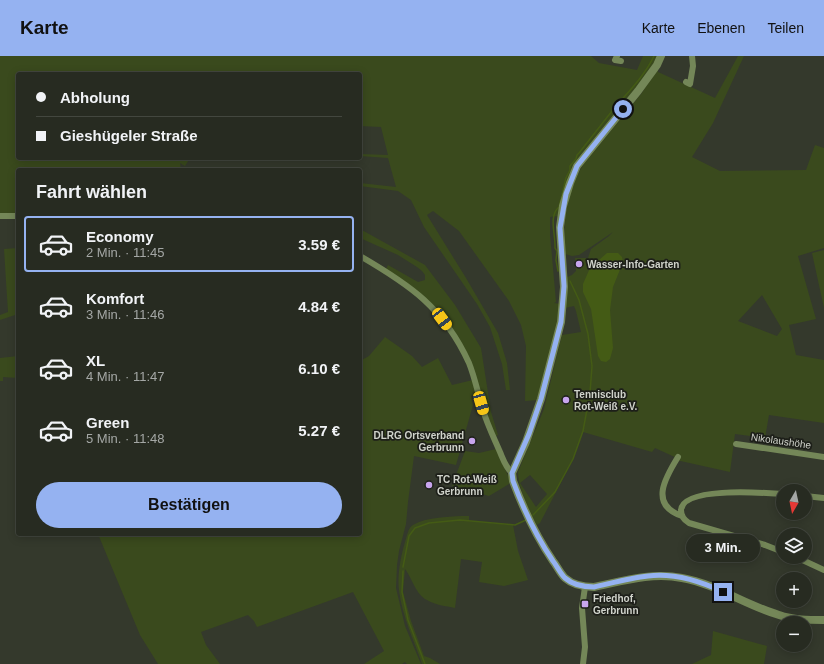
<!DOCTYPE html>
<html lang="de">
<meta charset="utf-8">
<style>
:root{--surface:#272b21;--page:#33372e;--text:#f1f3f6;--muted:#a4a7a5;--line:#43473f;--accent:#95b2f1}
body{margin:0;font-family:Helvetica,sans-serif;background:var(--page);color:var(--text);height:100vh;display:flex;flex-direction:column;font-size:15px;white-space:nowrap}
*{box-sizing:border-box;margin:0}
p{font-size:13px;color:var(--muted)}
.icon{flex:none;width:22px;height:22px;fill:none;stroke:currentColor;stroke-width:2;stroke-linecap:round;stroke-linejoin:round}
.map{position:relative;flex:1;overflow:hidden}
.drawer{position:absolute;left:16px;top:112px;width:346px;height:368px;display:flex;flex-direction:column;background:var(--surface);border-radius:4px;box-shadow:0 2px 10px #0003,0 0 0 1px var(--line)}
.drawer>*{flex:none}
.hud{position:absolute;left:16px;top:16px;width:346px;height:88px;border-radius:4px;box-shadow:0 2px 10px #0003,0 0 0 1px var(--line);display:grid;align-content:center;height:88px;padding:0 20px;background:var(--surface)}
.needle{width:26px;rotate:189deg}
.tools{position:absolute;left:776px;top:428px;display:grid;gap:8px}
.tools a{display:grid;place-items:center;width:36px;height:36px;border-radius:50%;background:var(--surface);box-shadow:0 2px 10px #0003,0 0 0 1px var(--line);font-size:20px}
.end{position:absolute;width:18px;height:18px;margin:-9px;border:5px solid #95b2f1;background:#111;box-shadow:0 0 0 2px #111}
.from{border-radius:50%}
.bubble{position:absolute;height:28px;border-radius:14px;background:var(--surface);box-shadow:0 2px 10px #0003,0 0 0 1px var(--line);font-size:13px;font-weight:700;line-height:28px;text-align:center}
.car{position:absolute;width:12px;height:24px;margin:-12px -6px;border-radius:5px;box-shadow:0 0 3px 1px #0007;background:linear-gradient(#f5c518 24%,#345 0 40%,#f5c518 0 76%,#345 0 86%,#f5c518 0)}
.hud b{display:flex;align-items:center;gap:14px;height:38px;font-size:15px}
.hud b+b{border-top:1px solid var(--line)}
.hud i{width:10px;height:10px;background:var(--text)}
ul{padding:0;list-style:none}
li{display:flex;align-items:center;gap:12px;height:56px;margin:0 8px 6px;padding:0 12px;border:2px solid transparent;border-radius:4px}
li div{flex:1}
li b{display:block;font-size:15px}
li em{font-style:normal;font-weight:700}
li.selected{border-color:var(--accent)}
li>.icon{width:36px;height:36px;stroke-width:1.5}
h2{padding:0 20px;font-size:18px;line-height:48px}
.button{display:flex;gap:8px;margin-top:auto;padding:8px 20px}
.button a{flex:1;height:46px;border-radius:24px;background:var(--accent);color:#111;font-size:16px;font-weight:700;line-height:46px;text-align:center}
header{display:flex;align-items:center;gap:24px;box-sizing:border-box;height:56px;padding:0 20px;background:var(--accent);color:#111}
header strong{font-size:19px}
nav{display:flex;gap:22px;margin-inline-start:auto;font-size:14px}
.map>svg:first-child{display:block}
.green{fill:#3a4a1d;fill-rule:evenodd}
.water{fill:#445b15}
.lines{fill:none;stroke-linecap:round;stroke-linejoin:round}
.stream{stroke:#445b15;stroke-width:1.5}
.minor{stroke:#748758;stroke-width:6}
.tertiary{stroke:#748758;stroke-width:8}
.route{stroke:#95b2f1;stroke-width:5}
.poi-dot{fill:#c8a5ee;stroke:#1d1f19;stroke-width:1.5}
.labels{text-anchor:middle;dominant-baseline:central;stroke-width:3.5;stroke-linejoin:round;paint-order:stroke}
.poi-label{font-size:10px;font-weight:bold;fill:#d0d3cb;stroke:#1d1f19;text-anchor:start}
.street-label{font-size:10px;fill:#d0d3cb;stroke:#1d1f19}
</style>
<header>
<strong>Karte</strong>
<nav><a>Karte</a><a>Ebenen</a><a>Teilen</a></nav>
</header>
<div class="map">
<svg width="824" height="608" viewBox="0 0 824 608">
<rect width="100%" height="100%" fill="#34392c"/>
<path class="green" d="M0 0H591L599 7 637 14 643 0H659L656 7 582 99 559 160 550 161V178L556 246 554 247 561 248 559 265 539 344 525 345 526 290 521 269 509 245 459 175 433 155 427 159 466 222 498 277 507 307 510 334H506L502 308 490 271 477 248 424 171 411 144 398 135 360 130V127L396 131 388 102 360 100V98L388 99 381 71 360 70V18H18V102H190L185 110 180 107 181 114H18V159H6L0 157Z
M738 0H744L713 67 692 101 720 115 806 114 815 89 824 92V192L798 200 816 263 789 269 796 299 824 304V367L769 359 765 382 735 378 730 416 676 404 677 402 655 392 652 396 583 376 573 403 540 467 537 469C529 458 518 430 518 416L544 353 562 279 581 276 576 255 574 250 565 252 567 221 572 219 576 215 575 202H588L591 193 609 180 613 176 579 199 572 200 565 198C563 167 566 137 583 109L641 38 658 13V16L715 42ZM762 239 782 273 777 280 738 265ZM530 419 547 438 536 451 520 427Z
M360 173 425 209 455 249 481 292 491 356 498 379 496 380 489 365 476 321 440 257 386 213 388 209 418 226 425 224V219L422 215 417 211 398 199 360 182Z
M18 192V258L0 264V259L8 256 4 193Z
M824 194V252L812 197Z
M385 281 412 300 422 311 438 302 452 329 473 324 477 338 471 340 473 349 456 409 414 400 408 446 406 468 399 495 397 509 396 532 405 570 421 608H407L405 606 402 608H364L384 595 353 536 257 571 254 565 248 559 201 576 206 589 220 608H158L140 579 98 478H360V305L369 300Z
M18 300V322L3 321V325H0V302Z
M496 393 510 424 509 428 489 440 452 430 465 395 479 397Z
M462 460H469V465L513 469 518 495 528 524 504 530 479 526 482 506 461 503 455 552C446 550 435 549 427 544 416 539 412 522 405 513L403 536 411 565 424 600 430 602 440 608H422C414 584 402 560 399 534 397 519 401 500 405 486 407 480 408 472 413 469 427 461 446 461 462 460Z
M713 575 767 590 764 608H692L711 599Z"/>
<path class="water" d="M607 197H618L622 201 623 206 613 231 610 254 613 292 610 303 606 306 601 305 598 300 591 253 583 236V228L590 212Z"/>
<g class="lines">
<path class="stream" d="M558 215 556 204 557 195 555 192C556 180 548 160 559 151L566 122 570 114V110L576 103 577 99 579 97C590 83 601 69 612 55 627 37 644 21 654 0
M533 459 555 436 573 403 583 375 590 337 592 310 588 278 579 244 570 225
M403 511 409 480 415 472 429 467 460 464 515 469 526 464
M403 515 402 536 408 564 425 608"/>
<path class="minor" d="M617 0 615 4 621 5
M686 26 690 28 693 10 692 0
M0 160H18
M360 200C410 229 444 252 469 307 475 322 478 338 483 354 487 368 494 382 500 396 503 403 506 412 512 417
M736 388 824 401
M678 401C665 422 649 449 682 460
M783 438C766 437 683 430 681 454 681 460 684 464 689 467L765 489 783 496
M805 440 824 442
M796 501 824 514
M583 608 585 591 582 552 585 531"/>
<path class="tertiary" d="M661 0 657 9 638 35 577 110 570 127 563 150 560 171 564 231 561 266 541 343 526 386 512 417 513 425C523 452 536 480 553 505 557 510 560 517 565 522 573 529 584 531 594 531 623 525 652 516 682 522 716 528 745 549 779 559 793 564 809 564 824 564"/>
</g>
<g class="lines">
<path class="route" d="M623 53 577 110 566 138 560 172 564 230 561 266 541 343 529 378 512 417 513 425C523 452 536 480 553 505 557 510 560 517 565 522 573 529 584 531 594 531 612 527 630 522 648 520 674 517 700 525 723 536"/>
</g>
<g class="poi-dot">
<circle cx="579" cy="208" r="4"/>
<circle cx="566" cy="344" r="4"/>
<circle cx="472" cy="385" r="4"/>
<circle cx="429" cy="429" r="4"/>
<rect x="581" y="544" width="8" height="8" rx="2"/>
</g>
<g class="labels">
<g class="poi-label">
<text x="587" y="208">Wasser-Info-Garten</text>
<text x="574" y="338">Tennisclub<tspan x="574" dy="12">Rot-Weiß e.V.</tspan></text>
<text x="464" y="379" text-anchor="end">DLRG Ortsverband<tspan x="464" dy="12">Gerbrunn</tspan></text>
<text x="437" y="423">TC Rot-Weiß<tspan x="437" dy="12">Gerbrunn</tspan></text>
<text x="593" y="542">Friedhof,<tspan x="593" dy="12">Gerbrunn</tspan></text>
</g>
<g class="street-label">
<text transform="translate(781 385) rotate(8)">Nikolaushöhe</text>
</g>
</g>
</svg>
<div class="tools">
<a><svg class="needle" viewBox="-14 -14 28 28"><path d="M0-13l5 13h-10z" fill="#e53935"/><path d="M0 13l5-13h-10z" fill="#a4a7a5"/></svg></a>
<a><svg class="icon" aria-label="layers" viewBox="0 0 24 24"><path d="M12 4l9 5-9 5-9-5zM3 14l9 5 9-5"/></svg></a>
<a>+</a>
<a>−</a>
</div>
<i class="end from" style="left:623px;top:53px"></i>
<i class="end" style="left:723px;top:536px"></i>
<div class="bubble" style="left:686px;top:478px;width:74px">3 Min.</div>
<i class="car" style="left:442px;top:263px;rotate:143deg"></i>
<i class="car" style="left:481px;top:347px;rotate:164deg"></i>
<div class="hud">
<b><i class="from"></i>Abholung</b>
<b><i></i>Gieshügeler Straße</b>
</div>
<section class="drawer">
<h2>Fahrt wählen</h2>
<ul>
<li class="selected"><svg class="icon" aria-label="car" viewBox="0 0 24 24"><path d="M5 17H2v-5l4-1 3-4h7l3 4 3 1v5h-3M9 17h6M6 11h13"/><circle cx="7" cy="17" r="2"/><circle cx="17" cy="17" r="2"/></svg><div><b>Economy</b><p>2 Min. · 11:45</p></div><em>3.59 €</em></li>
<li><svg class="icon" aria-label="car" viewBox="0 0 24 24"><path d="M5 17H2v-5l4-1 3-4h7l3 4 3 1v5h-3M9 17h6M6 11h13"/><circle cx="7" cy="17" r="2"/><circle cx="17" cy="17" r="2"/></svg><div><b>Komfort</b><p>3 Min. · 11:46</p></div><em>4.84 €</em></li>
<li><svg class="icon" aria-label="car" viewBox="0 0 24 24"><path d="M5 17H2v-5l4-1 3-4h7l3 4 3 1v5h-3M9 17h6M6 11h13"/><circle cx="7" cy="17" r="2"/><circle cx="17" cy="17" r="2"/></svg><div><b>XL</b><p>4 Min. · 11:47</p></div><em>6.10 €</em></li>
<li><svg class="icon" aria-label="car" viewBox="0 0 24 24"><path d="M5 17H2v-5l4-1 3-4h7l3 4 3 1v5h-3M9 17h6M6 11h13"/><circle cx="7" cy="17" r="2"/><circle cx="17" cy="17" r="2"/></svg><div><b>Green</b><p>5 Min. · 11:48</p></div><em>5.27 €</em></li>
</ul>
<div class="button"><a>Bestätigen</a></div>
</section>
</div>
